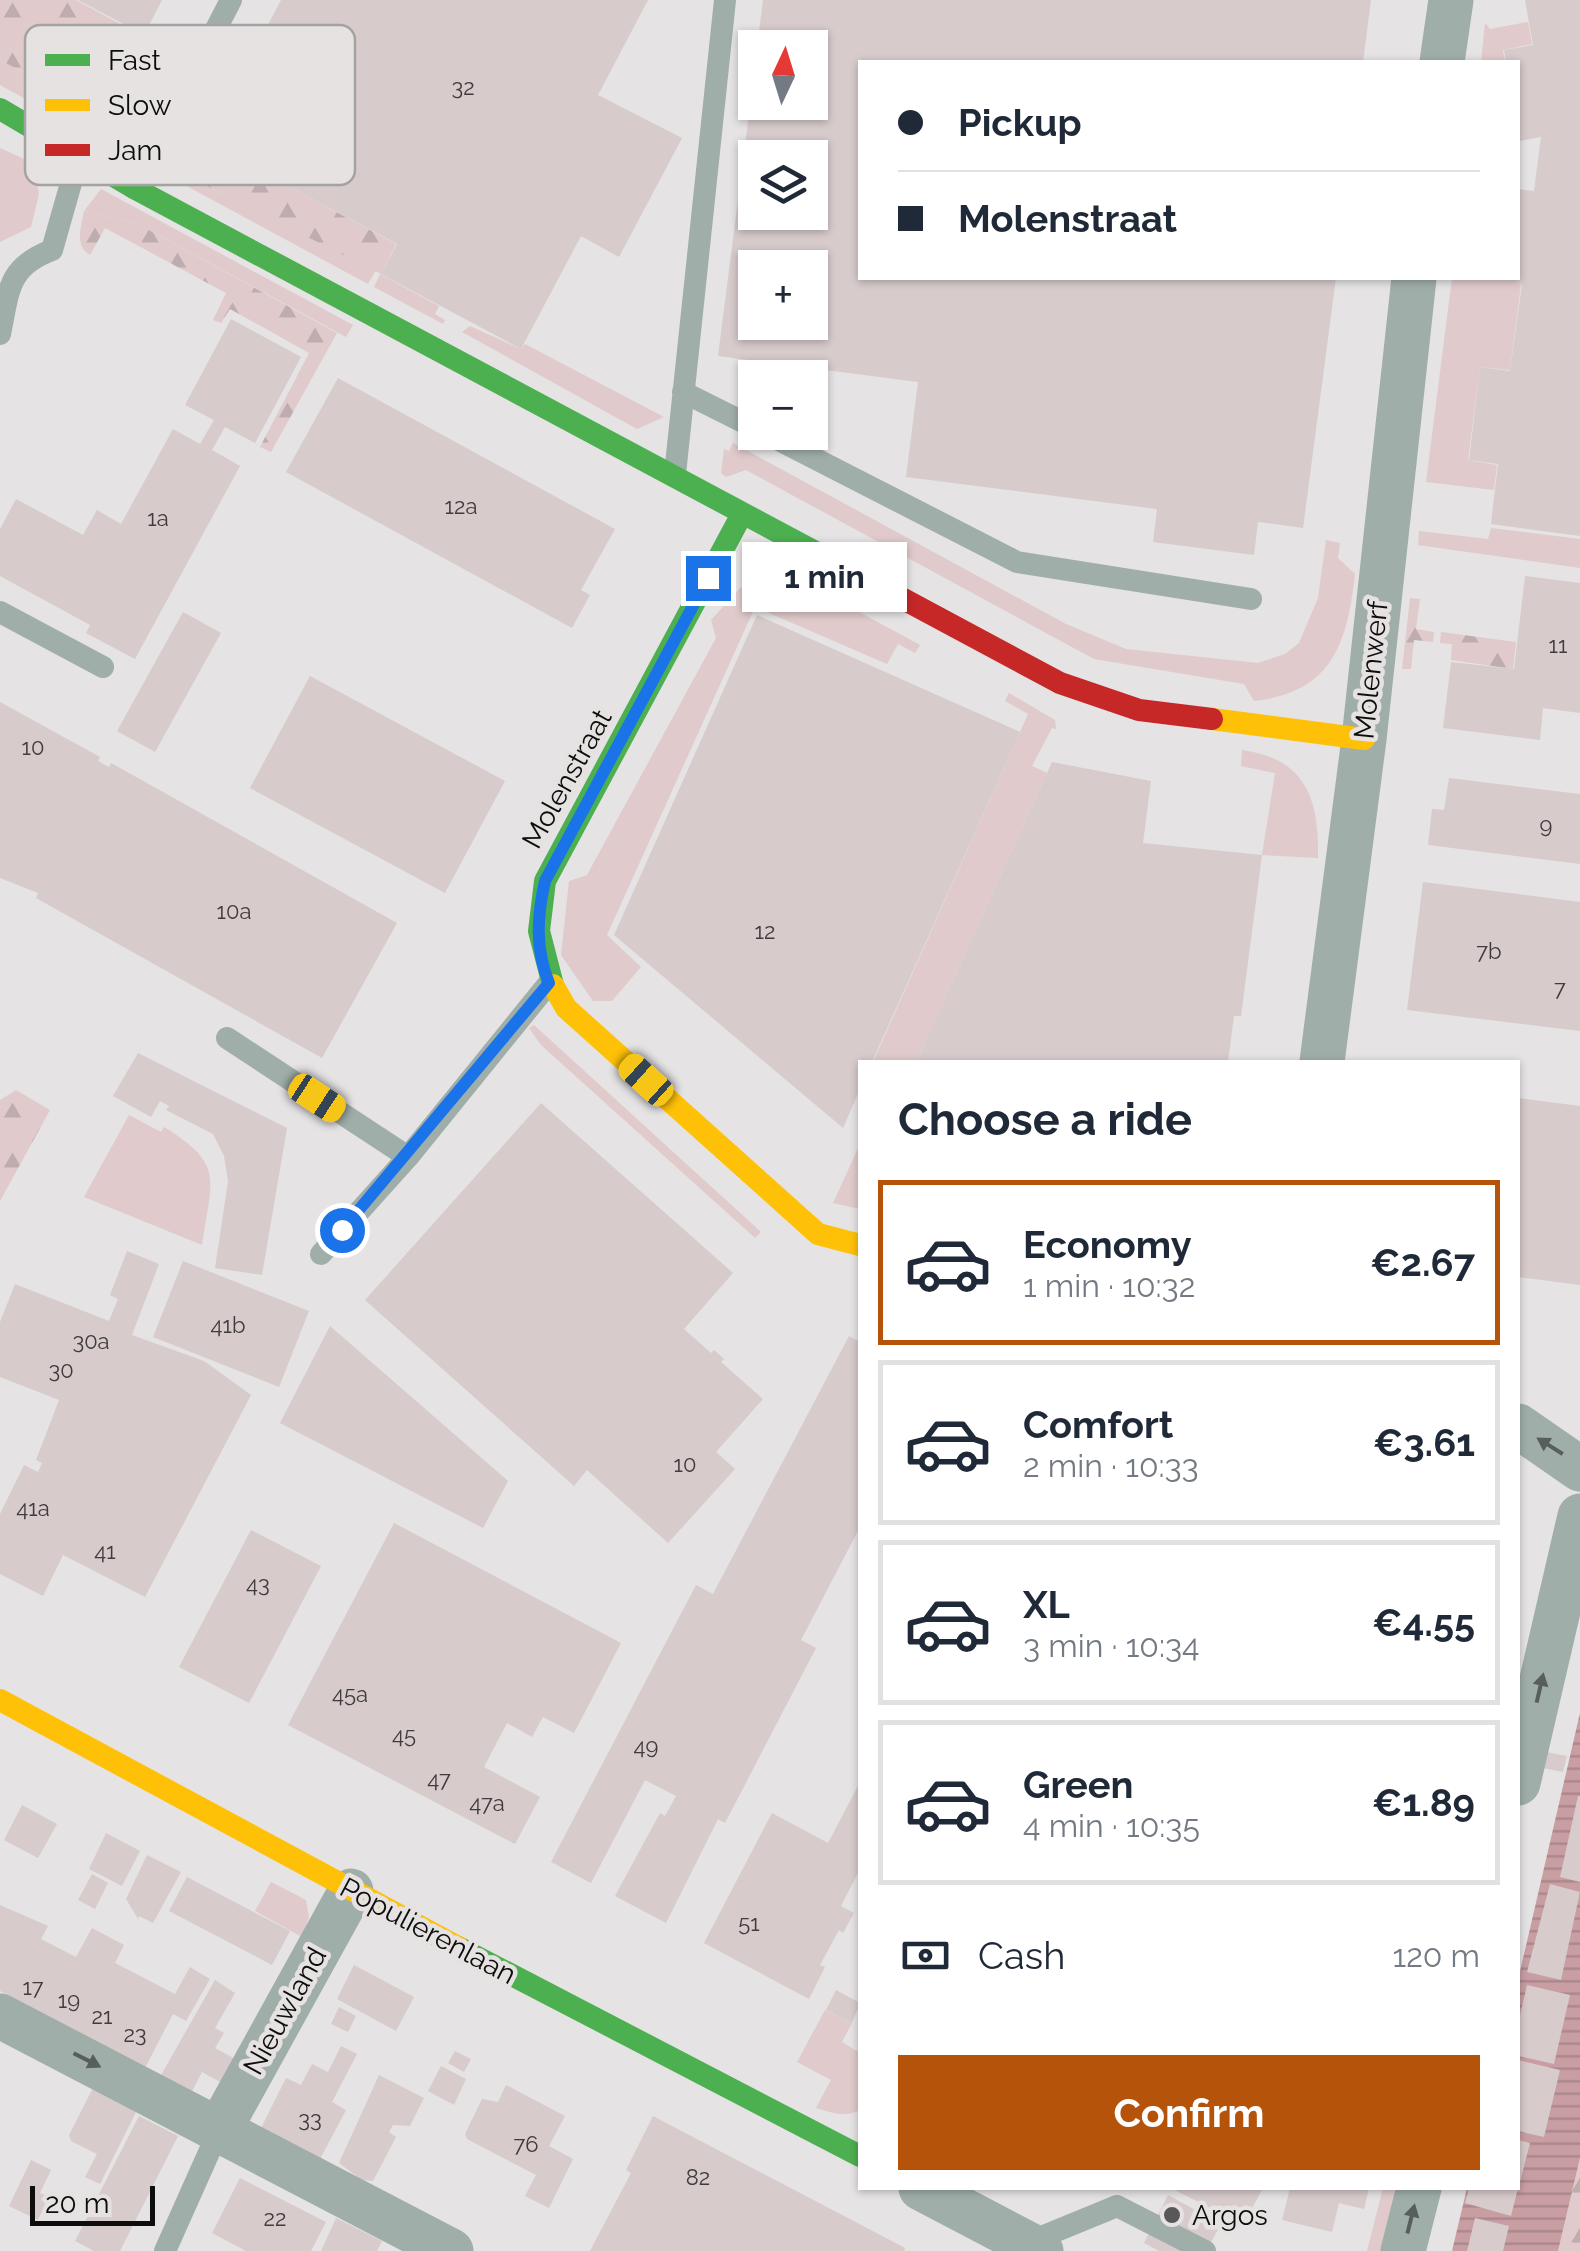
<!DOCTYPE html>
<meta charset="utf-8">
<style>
:root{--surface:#fff;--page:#f6f6f7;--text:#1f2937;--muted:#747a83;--line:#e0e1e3;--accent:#b45309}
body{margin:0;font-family:Raleway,sans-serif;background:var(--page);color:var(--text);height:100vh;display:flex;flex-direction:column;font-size:38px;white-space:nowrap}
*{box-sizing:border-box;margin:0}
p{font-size:32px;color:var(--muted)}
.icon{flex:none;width:55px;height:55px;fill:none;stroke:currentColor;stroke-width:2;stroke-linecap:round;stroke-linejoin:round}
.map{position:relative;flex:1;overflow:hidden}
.details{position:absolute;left:858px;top:1060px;width:662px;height:1130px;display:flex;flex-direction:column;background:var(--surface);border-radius:0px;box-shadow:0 2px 8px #0004}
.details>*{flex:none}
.top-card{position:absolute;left:858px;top:60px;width:662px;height:220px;border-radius:0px;box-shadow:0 2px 8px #0004;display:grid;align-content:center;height:220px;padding:0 40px;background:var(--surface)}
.needle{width:65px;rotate:4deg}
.controls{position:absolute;left:738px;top:30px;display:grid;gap:20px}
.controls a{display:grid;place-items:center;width:90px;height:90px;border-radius:0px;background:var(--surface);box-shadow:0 2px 8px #0004;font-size:50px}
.scale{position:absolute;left:30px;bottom:25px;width:125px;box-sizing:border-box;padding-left:10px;border:5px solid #0e0d0d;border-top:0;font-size:28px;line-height:35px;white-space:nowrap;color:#0e0d0d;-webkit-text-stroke:8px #e6e2e2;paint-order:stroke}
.end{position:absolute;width:45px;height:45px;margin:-22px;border:12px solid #1a73e8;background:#fff;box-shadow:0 0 0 5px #fff}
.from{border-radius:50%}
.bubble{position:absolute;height:70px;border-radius:0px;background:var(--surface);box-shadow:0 2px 8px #0004;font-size:32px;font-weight:700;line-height:70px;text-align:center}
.car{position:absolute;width:30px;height:60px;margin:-30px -15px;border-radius:12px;box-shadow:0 0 8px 2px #0007;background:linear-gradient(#f5c518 24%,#345 0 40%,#f5c518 0 76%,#345 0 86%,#f5c518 0)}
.top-card b{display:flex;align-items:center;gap:35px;height:95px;font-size:38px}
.top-card b+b{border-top:2px solid var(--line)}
.top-card i{width:25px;height:25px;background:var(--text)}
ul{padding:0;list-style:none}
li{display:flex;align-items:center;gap:30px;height:165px;margin:0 20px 15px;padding:0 20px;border:5px solid var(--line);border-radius:0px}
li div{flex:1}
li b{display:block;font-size:38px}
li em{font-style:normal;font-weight:700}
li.active{border-color:var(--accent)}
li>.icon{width:90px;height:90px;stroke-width:1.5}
h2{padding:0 40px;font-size:45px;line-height:120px}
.pay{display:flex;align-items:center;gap:25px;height:110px;padding:0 40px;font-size:38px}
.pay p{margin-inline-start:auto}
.action{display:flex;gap:20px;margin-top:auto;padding:20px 40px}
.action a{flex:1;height:115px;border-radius:0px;background:var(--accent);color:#fff;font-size:40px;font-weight:700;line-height:115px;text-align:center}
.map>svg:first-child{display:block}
.grass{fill:#e0cacc}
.forest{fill:url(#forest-firs)}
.water{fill:url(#water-rules)}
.building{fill:#d7cbcc;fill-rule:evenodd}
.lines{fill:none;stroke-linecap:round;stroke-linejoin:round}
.lane{stroke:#a0aea9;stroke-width:22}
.street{stroke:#a0aea9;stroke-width:45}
.fast{stroke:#4caf50;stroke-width:22}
.slow{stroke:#ffc107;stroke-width:22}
.jam{stroke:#c62828;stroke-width:22}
.oneway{fill:#575e5b}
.route{stroke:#1a73e8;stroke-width:12}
.poi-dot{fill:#595858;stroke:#e6e2e2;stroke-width:4}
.labels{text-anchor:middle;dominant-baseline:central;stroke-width:9;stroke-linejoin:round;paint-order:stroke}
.number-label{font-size:22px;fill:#403c3d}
.street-label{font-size:28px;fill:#0e0d0d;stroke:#e6e2e2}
.poi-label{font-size:28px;fill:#0e0d0d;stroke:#e6e2e2;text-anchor:start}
.key{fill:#e6e2e2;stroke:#a5a2a2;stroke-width:2.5}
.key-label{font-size:28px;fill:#0e0d0d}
</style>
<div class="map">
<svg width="1580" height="2251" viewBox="0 0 1580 2251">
<defs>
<pattern id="forest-firs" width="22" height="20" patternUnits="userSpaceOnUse" patternTransform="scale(2.5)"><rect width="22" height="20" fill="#e0cacc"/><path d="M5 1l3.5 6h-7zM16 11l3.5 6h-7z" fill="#bfacae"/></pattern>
<pattern id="water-rules" width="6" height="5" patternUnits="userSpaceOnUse" patternTransform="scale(2.5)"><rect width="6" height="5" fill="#c89ea3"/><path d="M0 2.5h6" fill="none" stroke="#ab878b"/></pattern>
</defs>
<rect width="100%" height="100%" fill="#e5e3e3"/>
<path class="grass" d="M1528 22 1532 44 1503 50 1505 62H1481L1485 23 1490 29Z
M0 60 128 129 124 136 113 131 106 143 0 85Z
M0 148 33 163 39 194 31 227 0 242Z
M173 169 194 180 376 270 368 284 170 177Z
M101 189 353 325 346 337 136 223 84 211Z
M380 274 439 306 435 314 445 320 443 324 374 287Z
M1452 278H1491L1521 284 1510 370 1480 367 1468 460 1497 465 1494 490 1426 482Z
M470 326 521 349 525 344 664 417 637 429 462 332Z
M733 443 1066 624 1126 649 1258 663 1285 654 1299 643 1318 598 1326 540 1340 543 1338 558 1355 574C1347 643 1333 692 1254 701L1244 684 1094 659 746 470 726 477 721 473 724 449 729 451Z
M1491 528 1580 539V568L1418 545 1419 531 1488 539Z
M775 575H813L832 584 837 600 920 645 915 653 898 644 887 664 755 607 607 935 641 967 612 1001H593L561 955 569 881 587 875 716 638 711 620 740 588Z
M1009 693 1055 720 1056 729 1052 728 1032 766 1047 773 916 1062H873L1028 714 1005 701Z
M1242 750C1307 759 1319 800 1318 858L1262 855 1275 773 1241 766Z
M534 1025 761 1232 755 1238 541 1045 529 1028Z
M129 1115 161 1132 164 1127C226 1165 211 1180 202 1245L84 1197Z
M860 1144V1209L833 1203Z
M271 1882 306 1900 309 1917 302 1937 255 1911Z
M825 2010 852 2023 842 2042 860 2053V2110C844 2118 833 2113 816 2108L831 2080 797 2062Z
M1383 2188H1401L1385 2251H1367Z"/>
<path class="forest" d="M0 0H76L148 39 135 66 142 94 128 129 0 60Z
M187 138 203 146 206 142 396 244 381 274 173 169Z
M84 211 136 223 337 333 271 452 260 447 309 353 230 309 221 323 213 320 226 293 105 228 90 255C74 246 81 227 84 211Z
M1410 598 1420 599 1416 629 1434 632 1433 642 1414 640 1411 669H1402Z
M1441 632 1516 642 1513 669 1451 660 1452 644 1440 643Z
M16 1090 50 1110 0 1201V1100Z
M1580 2158V2251H1558Z"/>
<path class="water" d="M1580 1713V2158L1558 2251H1452L1467 2188H1518V1980Z"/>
<path class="building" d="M78 0H162L144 35Z
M281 0H648L598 95 682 138 619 257 581 236 521 349 381 274 397 244 206 142Z
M763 0H1371L1363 62H860V278H1336L1303 528 1258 522 1254 555 1153 542 1157 509 906 477 918 382 718 356 753 83 755 102H810V48H757ZM755 158H810V212H755ZM755 268H810V322H755Z
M1525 0H1580V536L1491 524 1498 464 1469 460 1480 367 1510 371 1522 284 1489 278H1518V189L1534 191 1541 137 1520 141 1518 62H1506L1504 50 1533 45Z
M231 319 301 357 255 443 225 427 212 450 240 466 135 659 86 633 90 625 0 576V529L16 499 83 535 97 510 121 524 173 429 200 444 214 420 185 405Z
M338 378 615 529 581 590 590 595 572 628 286 472Z
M1525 576 1580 583V713L1543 708 1540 740 1443 728 1451 662 1514 669Z
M183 612 221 633 155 752 117 731Z
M757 615 1020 732 872 1062H860V1089L843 1128 614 935Z
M310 676 505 781 445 893 250 788Z
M0 702 100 757 98 761 109 767 111 763 397 923 322 1058 36 898 38 893 0 878Z
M1052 762 1151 781 1143 843 1262 855 1241 1016H1234L1228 1062H916Z
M1449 778 1580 794V864L1428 845 1432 809 1444 810Z
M1423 882 1580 902V1031L1407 1010Z
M138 1053 287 1128 262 1275 215 1268 228 1181 224 1156 213 1134 166 1110 169 1106 160 1101 151 1117 113 1096Z
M1518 1098 1580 1106V1285L1518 1277Z
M541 1103 733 1273 684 1329 711 1353 714 1350 724 1359 721 1362 763 1399 716 1452 735 1469 668 1543 587 1470 574 1486 365 1300Z
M127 1251 159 1264 132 1335 204 1361 251 1395 145 1597 63 1555 43 1596 0 1574V1514L24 1465 38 1472 42 1463 36 1460 59 1400 0 1377V1322L15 1284 109 1321 118 1299 110 1295Z
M183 1261 309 1311 279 1387 153 1337Z
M330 1326 508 1481 483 1528 280 1423Z
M849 1336 860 1342V1527L801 1640 816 1648 725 1823 718 1819 666 1923 615 1896 660 1813 665 1816 676 1796 645 1780 591 1883 551 1862 696 1585 713 1594Z
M394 1523 621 1643 574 1733 543 1717 532 1737 507 1723 484 1767 540 1797 515 1844 288 1725Z
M251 1530 321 1566 249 1703 179 1667Z
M1546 1752 1567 1756 1563 1772 1543 1768Z
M860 1782V1869L841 1906 854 1913 843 1933 839 1930 820 1965 825 1967 809 1999 704 1943 772 1813 828 1843Z
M1578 1796H1580V1882L1560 1877Z
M22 1805 57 1824 38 1858 4 1840Z
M106 1833 140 1851 122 1886 89 1869Z
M147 1855 181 1872 153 1923 139 1916 138 1919 126 1899Z
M92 1874 108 1883 95 1909 78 1900Z
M187 1877 290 1931 272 1965 169 1911Z
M1550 1884 1580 1892 1561 1980 1527 1972Z
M0 1905 48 1926 41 1939 76 1957 92 1928 124 1945 115 1963 175 1994 190 1967 210 1979 186 2021 173 2014 145 2068 0 1991Z
M354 1965 414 1997 396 2031 337 1999Z
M215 1980 235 1993 215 2028 224 2033 215 2048 235 2059 222 2083 202 2072 188 2099 156 2084Z
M1527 1985 1570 1995 1554 2064 1518 2056V2024Z
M836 1990 860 2003 852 2023 826 2010Z
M339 2007 356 2016 348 2032 331 2024Z
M341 2046 357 2054 332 2102 346 2110 320 2159 261 2128 286 2078 301 2085 312 2064 328 2072Z
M455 2051 471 2059 464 2072 448 2063Z
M1518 2060 1560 2070 1544 2137 1518 2131Z
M441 2066 466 2079 454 2105 428 2091Z
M379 2075 424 2098 410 2126 393 2125 389 2132 396 2137 373 2181 362 2180 339 2163Z
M95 2084 139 2106 100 2184 85 2177 97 2154 71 2141 69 2135Z
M506 2085 565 2116 549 2146 573 2159 549 2208 525 2196 536 2175 467 2139 465 2134 482 2099 498 2102Z
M139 2116 178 2136 120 2251H94L75 2241Z
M653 2116 905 2248 904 2251H590L631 2173 626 2170Z
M1518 2140 1530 2143 1519 2186H1518Z
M31 2160 51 2170 40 2193 49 2197 38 2220 9 2206Z
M240 2178 326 2222 311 2251H246L212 2233Z
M1171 2188H1263L1243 2225Z
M1290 2188H1369L1364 2209 1339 2203 1332 2232 1282 2220Z
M1469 2188H1518L1511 2216 1465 2203Z
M1168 2195 1221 2224 1206 2251H1159L1144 2243Z
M336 2218 382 2241 377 2251H321Z
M1475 2218 1509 2226 1503 2251H1467Z"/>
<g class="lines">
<path class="lane" d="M134 188 231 0
M0 334C9 291 7 267 52 250L79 155
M683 392 755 428
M763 432 1017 562 1251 599
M675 474 725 0
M0 612 103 667
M227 1038 408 1157
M321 1254 408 1157 549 983
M1027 2243 1117 2206 1205 2251
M165 2251 219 2130"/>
<path class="street" d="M1442 62 1451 0
M1322 1062 1364 739 1414 278
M1518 1426 1580 1469
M1518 1783 1580 1516
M0 2016 451 2251
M219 2130 351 1891
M921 2188 1041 2251
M1403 2251 1419 2188"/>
<path class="fast" d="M0 109 134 188 866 579
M553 985 539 931 545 881 742 514
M458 1947 860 2156"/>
<path class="slow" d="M1212 719 1364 739
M553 985 566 1008 818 1234 860 1245
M0 1700 458 1947"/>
<path class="jam" d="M866 579 1060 683 1139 710 1212 719"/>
</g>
<defs><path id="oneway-solid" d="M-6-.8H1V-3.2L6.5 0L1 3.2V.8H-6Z" transform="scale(2.5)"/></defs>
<g class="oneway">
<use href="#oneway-solid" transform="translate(1550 1446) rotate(-148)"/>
<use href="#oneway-solid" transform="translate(1540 1688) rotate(-77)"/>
<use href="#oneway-solid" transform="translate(87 2060) rotate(27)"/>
<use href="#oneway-solid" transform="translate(1411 2219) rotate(-76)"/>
</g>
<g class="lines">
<path class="route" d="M342 1230 549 983C535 949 537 916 545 881L708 578"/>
</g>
<circle class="poi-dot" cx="1172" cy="2215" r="10"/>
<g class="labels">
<g class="number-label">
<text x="463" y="87">32</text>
<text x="461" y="506">12a</text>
<text x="158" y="518">1a</text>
<text x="1558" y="645">11</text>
<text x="33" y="747">10</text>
<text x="1546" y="825">9</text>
<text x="234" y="911">10a</text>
<text x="765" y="931">12</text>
<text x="1489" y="951">7b</text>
<text x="1560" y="988">7</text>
<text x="228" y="1325">41b</text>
<text x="91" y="1341">30a</text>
<text x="61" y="1370">30</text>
<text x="685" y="1464">10</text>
<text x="33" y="1508">41a</text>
<text x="105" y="1551">41</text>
<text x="258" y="1584">43</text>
<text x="350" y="1694">45a</text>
<text x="404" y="1735">45</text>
<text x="646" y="1746">49</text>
<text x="439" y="1779">47</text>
<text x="487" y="1803">47a</text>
<text x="749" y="1923">51</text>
<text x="33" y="1987">17</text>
<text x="69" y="2000">19</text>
<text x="102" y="2016">21</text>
<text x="135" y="2034">23</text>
<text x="310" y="2119">33</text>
<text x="526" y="2144">76</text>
<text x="698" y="2177">82</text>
<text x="275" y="2218">22</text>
</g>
<g class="street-label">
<text transform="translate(1371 670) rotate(-84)">Molenwerf</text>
<text transform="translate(567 779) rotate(-61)">Molenstraat</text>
<text transform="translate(428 1931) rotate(28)">Populierenlaan</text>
<text transform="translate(285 2011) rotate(-61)">Nieuwland</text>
</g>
<g class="poi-label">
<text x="1192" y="2215">Argos</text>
</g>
</g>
<rect x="25" y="25" width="330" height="160" rx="15" class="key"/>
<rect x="45" y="54" width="45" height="12" fill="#4caf50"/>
<rect x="45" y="99" width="45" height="12" fill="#ffc107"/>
<rect x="45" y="144" width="45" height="12" fill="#c62828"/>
<g class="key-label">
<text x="108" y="70">Fast</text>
<text x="108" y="115">Slow</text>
<text x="108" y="160">Jam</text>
</g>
</svg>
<div class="controls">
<a><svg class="needle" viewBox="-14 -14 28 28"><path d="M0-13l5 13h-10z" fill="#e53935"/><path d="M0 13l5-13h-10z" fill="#747a83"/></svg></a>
<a><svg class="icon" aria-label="layers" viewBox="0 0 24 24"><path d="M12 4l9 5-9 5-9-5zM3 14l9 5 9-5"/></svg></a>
<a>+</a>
<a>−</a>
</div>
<div class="scale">20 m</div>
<i class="end from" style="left:342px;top:1230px"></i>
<i class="end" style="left:708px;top:578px"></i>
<div class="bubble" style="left:742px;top:542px;width:165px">1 min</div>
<i class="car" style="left:646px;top:1080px;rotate:312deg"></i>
<i class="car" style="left:317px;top:1098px;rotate:123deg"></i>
<div class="top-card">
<b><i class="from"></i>Pickup</b>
<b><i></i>Molenstraat</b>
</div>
<section class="details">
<h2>Choose a ride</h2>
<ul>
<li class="active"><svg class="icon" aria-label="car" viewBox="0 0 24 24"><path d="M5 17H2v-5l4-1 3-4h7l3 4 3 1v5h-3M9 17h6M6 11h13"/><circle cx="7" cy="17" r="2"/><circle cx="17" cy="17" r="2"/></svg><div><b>Economy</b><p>1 min · 10:32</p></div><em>€2.67</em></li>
<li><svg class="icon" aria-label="car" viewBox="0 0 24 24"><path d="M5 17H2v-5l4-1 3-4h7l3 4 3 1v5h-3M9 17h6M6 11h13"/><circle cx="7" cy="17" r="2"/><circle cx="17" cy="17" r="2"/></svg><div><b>Comfort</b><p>2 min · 10:33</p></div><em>€3.61</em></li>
<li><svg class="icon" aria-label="car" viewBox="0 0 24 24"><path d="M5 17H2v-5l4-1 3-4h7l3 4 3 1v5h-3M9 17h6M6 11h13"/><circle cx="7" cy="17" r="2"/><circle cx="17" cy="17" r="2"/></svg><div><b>XL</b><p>3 min · 10:34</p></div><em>€4.55</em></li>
<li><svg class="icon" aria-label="car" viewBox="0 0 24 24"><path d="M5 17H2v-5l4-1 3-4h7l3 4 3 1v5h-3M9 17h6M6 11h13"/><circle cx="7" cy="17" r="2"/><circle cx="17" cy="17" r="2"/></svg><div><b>Green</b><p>4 min · 10:35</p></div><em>€1.89</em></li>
</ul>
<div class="pay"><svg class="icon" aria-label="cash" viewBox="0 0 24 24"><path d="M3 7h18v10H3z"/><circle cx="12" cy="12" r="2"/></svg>Cash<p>120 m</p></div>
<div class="action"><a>Confirm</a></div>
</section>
</div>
